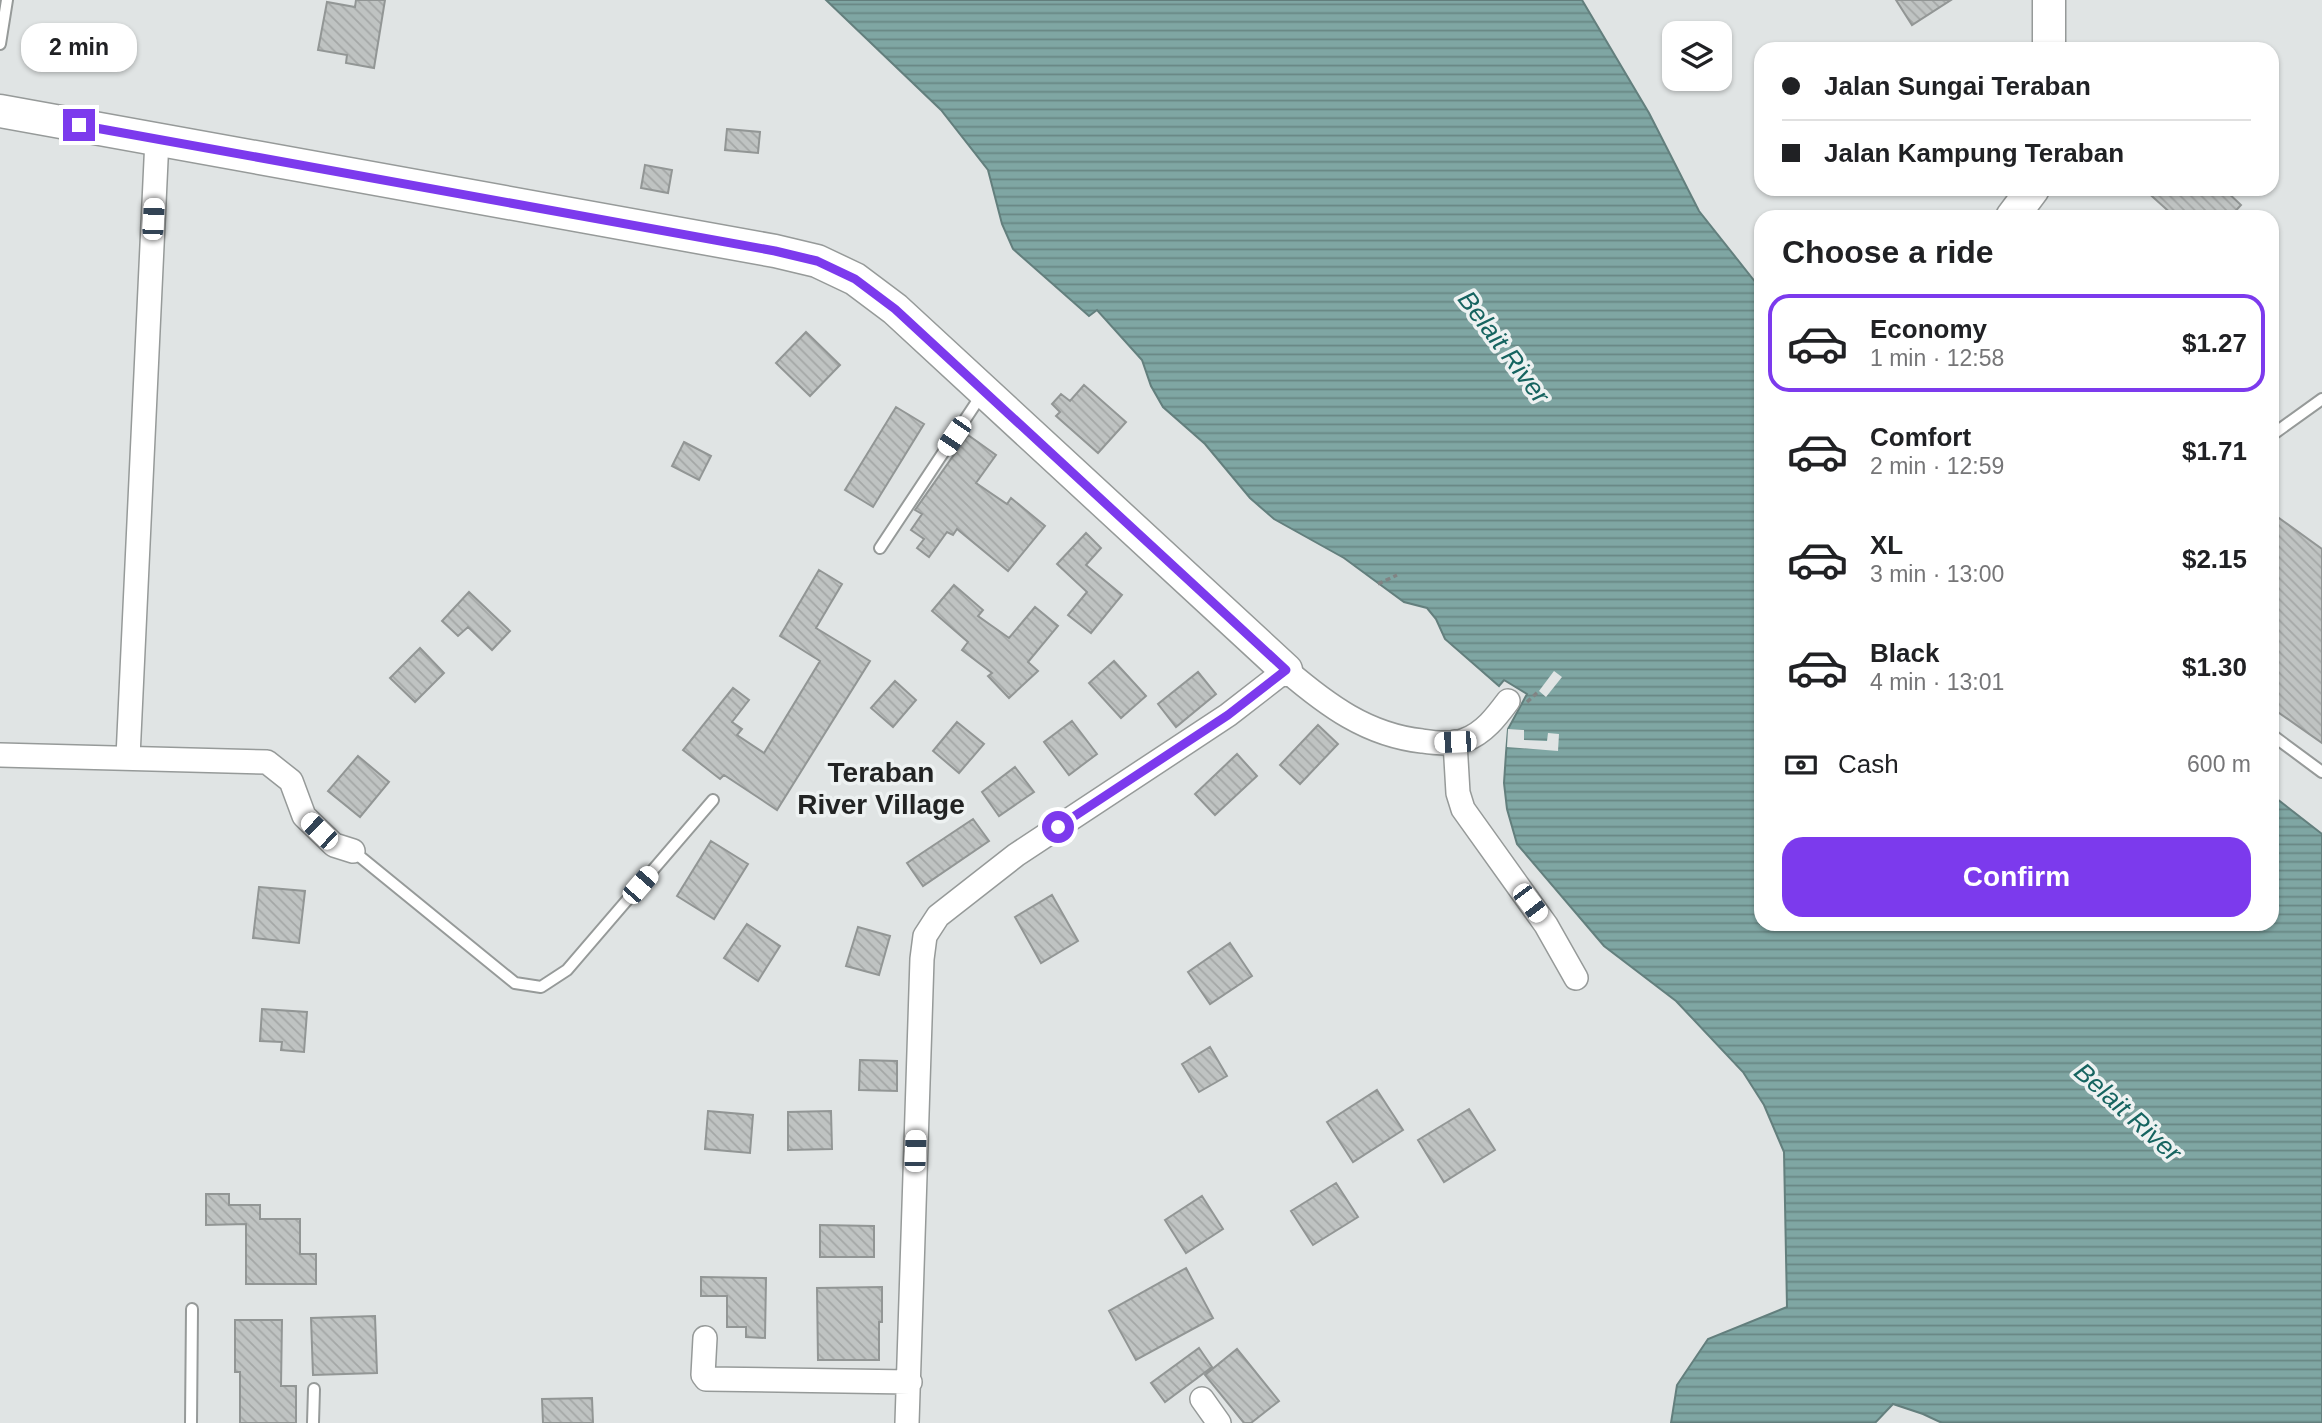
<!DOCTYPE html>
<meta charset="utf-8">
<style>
:root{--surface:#fff;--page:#f6f6f6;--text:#202124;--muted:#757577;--line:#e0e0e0;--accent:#7c3aed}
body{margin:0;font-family:Arial,sans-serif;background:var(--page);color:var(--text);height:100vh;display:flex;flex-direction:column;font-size:26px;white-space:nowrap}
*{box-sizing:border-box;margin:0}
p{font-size:23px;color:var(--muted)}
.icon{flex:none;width:38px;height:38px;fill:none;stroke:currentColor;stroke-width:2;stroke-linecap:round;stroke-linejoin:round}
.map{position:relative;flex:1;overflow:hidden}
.panel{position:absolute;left:1754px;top:210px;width:525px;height:721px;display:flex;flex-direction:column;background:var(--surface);border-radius:21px;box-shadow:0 2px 5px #0004}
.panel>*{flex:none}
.top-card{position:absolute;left:1754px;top:42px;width:525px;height:154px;border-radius:21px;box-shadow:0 2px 5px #0004;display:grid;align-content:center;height:154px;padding:0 28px;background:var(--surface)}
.fabs{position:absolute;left:1662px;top:21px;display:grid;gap:14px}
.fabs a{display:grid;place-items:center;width:70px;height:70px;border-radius:14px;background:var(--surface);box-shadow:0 2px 5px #0004;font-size:35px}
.end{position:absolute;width:32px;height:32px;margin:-16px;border:9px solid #7c3aed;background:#fff;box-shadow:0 0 0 4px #fff}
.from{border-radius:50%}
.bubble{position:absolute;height:49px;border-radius:21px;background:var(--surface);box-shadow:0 2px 5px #0004;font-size:23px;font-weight:600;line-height:49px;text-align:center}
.car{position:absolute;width:21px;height:42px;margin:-21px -10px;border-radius:9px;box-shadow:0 0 5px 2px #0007;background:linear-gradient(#fff 24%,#345 0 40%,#fff 0 76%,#345 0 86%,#fff 0)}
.top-card b{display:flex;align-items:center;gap:24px;height:66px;font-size:26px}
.top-card b+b{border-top:2px solid var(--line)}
.top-card i{width:18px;height:18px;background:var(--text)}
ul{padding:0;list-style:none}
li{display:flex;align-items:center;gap:21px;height:98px;margin:0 14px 10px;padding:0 14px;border:4px solid transparent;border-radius:21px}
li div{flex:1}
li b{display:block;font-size:26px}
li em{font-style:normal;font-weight:600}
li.selected{border-color:var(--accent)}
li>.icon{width:63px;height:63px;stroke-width:1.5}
h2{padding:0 28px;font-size:32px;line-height:84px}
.pay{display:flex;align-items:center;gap:18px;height:77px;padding:0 28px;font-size:26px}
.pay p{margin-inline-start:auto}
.primary-button{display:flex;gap:14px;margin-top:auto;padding:14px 28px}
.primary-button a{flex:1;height:80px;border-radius:21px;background:var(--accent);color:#fff;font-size:28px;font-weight:600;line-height:80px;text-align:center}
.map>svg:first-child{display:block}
.water{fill:url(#water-rules);stroke:#637f7d;stroke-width:2}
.pier{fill:#e0e4e4}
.building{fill:url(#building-back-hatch);stroke:#929695;stroke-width:2}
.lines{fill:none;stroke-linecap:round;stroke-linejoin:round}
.lane-casing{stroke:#969a99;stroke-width:14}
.street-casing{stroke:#969a99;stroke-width:26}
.secondary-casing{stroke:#969a99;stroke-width:35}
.path{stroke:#818484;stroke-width:3.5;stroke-dasharray:5 3.5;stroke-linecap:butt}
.lane{stroke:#fff;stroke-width:10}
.street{stroke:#fff;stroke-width:23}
.secondary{stroke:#fff;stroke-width:32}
.route{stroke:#7c3aed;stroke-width:9}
.labels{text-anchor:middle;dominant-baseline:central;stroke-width:7;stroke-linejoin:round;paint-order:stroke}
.water-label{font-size:26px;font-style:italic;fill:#166460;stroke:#edf1f1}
.quarter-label{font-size:28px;font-weight:bold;fill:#222323;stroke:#edf1f1}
</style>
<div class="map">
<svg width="2322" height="1423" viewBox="0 0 2322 1423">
<defs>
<pattern id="water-rules" width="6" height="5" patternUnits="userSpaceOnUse" patternTransform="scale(1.75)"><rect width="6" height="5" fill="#7fa6a3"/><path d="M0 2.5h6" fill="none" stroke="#688784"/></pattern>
<pattern id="building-back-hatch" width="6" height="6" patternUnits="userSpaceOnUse" patternTransform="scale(1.75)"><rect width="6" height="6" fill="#bfc3c2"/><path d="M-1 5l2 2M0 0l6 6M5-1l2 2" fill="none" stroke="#a4a7a6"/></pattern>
</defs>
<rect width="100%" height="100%" fill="#e0e4e4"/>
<path class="water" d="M826 0H1582L1649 113 1699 211 1760 288V924H2272V795L2322 834V1423H1942L1923 1414 1893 1404 1875 1423H1671L1677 1385 1708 1339 1787 1307 1784 1152 1764 1105 1743 1072 1676 1001 1604 946 1517 844 1507 809 1504 783 1506 753 1508 729 1527 694 1504 680 1499 686 1445 639 1436 619 1427 608 1404 602 1344 558 1274 519 1250 498 1205 444 1163 407 1151 386 1142 360 1097 310 1089 316 1013 249 1002 224 988 170 941 110Z"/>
<path class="pier" d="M1554 671 1562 677 1546 697 1539 691Z
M1508 729 1524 730V740L1547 741 1548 733 1559 734 1558 751 1507 747Z"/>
<path class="building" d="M356 0H385L374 68 346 63 347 55 318 50 327 2 355 7Z
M1896 0H1951L1912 25Z
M727 129 760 132 758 153 725 150Z
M645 165 672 170 668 193 641 188Z
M2144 189H2224L2241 205 2230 217H2175Z
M806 332 840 365 810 396 776 363Z
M1084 385 1126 422 1098 453 1056 416 1060 412 1052 404 1061 394 1070 401Z
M896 407 924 424 873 507 845 490Z
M968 435 996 455 976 483 1007 504 1011 498 1045 526 1008 571 957 529 953 535 947 532 929 557 917 548 924 539 911 530 922 514 915 510Z
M684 442 711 456 699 480 672 466Z
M2272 513 2322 549V743L2272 708Z
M1086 533 1101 548 1086 565 1122 595 1091 633 1068 615 1087 592 1057 564Z
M819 570 842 584 816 628 870 661 777 810 724 775 720 779 683 750 733 688 749 700 732 722 742 729 737 735 764 753 820 661 780 636Z
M954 585 983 610 978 616 1009 638 1035 607 1058 626 1028 662 1038 671 1009 698 988 676 992 673 962 650 968 642 932 611Z
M469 592 510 631 492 650 468 627 458 636 442 621Z
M420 648 444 673 415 702 390 678Z
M1114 661 1146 696 1121 718 1089 683Z
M1198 672 1216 694 1176 727 1158 704Z
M895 681 916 700 893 727 871 708Z
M1072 721 1097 754 1069 775 1044 742Z
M957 722 984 744 959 773 933 751Z
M1318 725 1338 744 1300 784 1280 765Z
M1237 754 1257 776 1215 815 1195 794Z
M358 756 389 782 360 817 328 791Z
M1015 767 1034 792 999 816 982 792Z
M973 819 989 841 923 886 907 863Z
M711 841 748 864 714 919 677 896Z
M259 887 305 891 299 943 253 938Z
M1052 895 1078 941 1041 963 1015 917Z
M747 924 780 946 758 981 724 958Z
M858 927 890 936 879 975 846 966Z
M1230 943 1252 976 1210 1004 1188 972Z
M262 1009 307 1012 304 1052 281 1050 282 1042 260 1041Z
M1210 1047 1227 1076 1199 1092 1182 1064Z
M860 1060 897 1061V1091L859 1090Z
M1377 1090 1403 1130 1353 1162 1327 1122Z
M1469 1109 1495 1150 1444 1182 1418 1140Z
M708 1111 753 1115 750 1153 705 1149Z
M831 1111 832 1149 788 1150V1112Z
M1336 1183 1358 1217 1313 1245 1291 1211Z
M206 1194H229V1205H260V1219H300V1254H316V1284H246V1224L206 1225Z
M1202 1196 1223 1229 1186 1253 1165 1220Z
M820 1225 874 1226V1257H820Z
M1186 1268 1213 1318 1136 1360 1109 1311Z
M701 1277 766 1278 765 1338 746 1337V1327H727V1296H701Z
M882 1287V1322H879V1360H818L817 1288Z
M375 1316 377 1373 313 1375 311 1318Z
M235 1320H282L281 1386H296V1423H240V1372H235Z
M1199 1348 1212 1367 1165 1402 1151 1383Z
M1237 1349 1279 1401 1251 1423H1244L1205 1375Z
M592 1398 593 1423H543L542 1399Z"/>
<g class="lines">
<defs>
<path id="lane" d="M0 18 4 19 7 0
M0 44 4 19
M2272 435 2322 399
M880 548 982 394
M2272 735 2322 772
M353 851 515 983 541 987 567 970 713 800
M191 1423 192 1309
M313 1423 314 1389"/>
<path id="street" d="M1455 742 1458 793 1463 809 1546 925 1576 978
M0 755 267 762 291 781 304 816 334 845 353 851
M128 757 157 139
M705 1338 703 1375 706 1379 910 1382
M1202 1399 1219 1423
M907 1423 922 959 925 936 938 916 1016 855 1228 715 1286 670C1327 705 1367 735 1422 741 1435 743 1453 745 1465 740 1484 733 1496 717 1508 701"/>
<path id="secondary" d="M2049 0V49
M0 111 775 251 817 261 855 279 895 309 1286 670
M2012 217 2033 189"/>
</defs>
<use href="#lane" class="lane-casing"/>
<use href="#street" class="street-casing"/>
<use href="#secondary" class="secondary-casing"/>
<path class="path" d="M1378 584 1397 575
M1527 702 1539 691"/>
<use href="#lane" class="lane"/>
<use href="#street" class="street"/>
<use href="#secondary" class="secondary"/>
</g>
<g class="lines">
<path class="route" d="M79 125 775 251 817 261 855 279 895 309 1286 670 1228 715 1058 827"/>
</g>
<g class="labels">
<g class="water-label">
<text transform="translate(1504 347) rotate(53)">Belait River</text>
<text transform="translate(2128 1112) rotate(42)">Belait River</text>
</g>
<g class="quarter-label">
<text x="881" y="772">Teraban<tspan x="881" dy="32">River Village</tspan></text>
</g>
</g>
</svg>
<div class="fabs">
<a><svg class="icon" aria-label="layers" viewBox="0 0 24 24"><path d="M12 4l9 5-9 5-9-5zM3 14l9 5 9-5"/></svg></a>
</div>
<i class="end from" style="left:1058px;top:827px"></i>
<i class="end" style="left:79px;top:125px"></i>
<div class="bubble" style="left:21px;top:23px;width:116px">2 min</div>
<i class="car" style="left:153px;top:219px;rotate:3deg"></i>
<i class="car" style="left:954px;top:436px;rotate:214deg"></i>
<i class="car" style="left:1455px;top:742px;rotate:268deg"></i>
<i class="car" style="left:319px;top:831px;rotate:314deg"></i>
<i class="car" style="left:640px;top:885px;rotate:41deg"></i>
<i class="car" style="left:1530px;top:903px;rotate:143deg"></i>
<i class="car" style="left:915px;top:1151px;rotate:2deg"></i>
<div class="top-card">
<b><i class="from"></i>Jalan Sungai Teraban</b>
<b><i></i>Jalan Kampung Teraban</b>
</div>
<section class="panel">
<h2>Choose a ride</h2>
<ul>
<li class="selected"><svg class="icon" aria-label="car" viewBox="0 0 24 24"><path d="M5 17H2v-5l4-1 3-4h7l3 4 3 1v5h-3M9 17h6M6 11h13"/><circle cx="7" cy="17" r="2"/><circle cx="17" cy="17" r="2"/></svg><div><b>Economy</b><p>1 min · 12:58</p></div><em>$1.27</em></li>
<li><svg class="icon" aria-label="car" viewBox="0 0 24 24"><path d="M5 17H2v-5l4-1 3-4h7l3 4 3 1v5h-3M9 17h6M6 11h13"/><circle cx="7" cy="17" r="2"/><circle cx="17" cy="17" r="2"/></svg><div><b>Comfort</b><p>2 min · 12:59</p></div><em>$1.71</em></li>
<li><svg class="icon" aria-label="car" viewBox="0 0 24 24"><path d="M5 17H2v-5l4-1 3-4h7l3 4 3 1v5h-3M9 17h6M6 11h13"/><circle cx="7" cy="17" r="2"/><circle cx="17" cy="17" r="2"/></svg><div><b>XL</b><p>3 min · 13:00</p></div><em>$2.15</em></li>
<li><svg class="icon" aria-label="car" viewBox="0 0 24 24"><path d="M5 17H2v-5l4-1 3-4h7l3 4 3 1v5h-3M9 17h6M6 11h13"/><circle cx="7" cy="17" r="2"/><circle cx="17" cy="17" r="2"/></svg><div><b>Black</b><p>4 min · 13:01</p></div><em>$1.30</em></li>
</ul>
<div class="pay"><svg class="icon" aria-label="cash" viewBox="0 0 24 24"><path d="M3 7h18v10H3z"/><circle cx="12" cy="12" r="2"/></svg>Cash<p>600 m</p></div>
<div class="primary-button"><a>Confirm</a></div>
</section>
</div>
